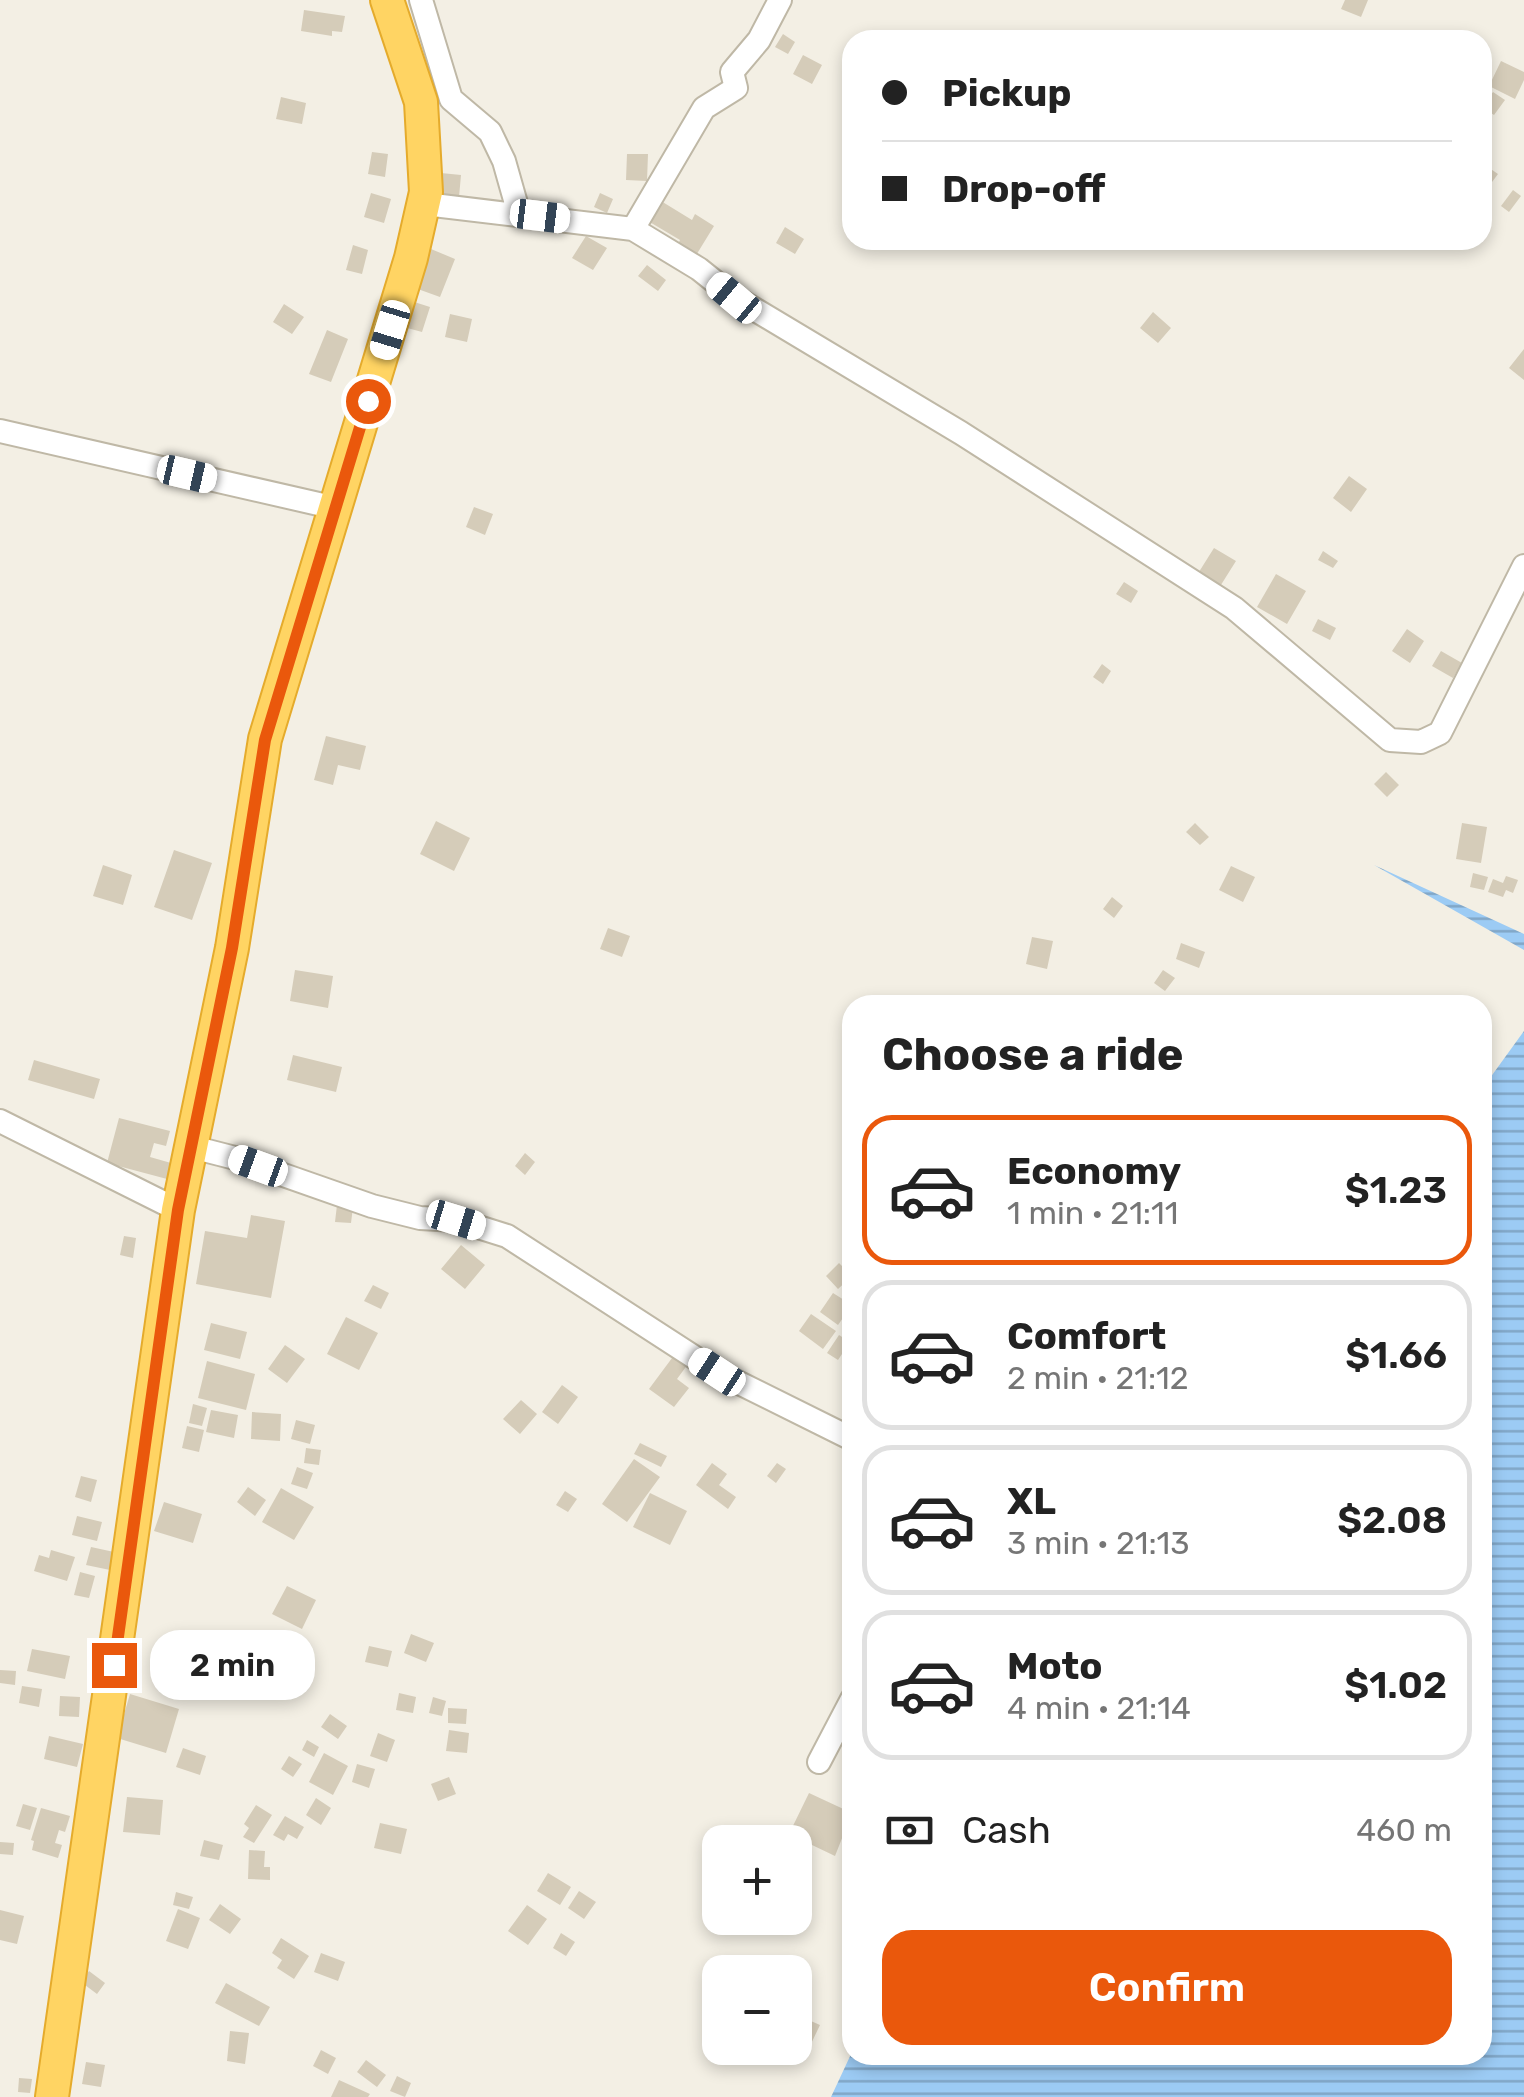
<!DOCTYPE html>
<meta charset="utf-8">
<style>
:root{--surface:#fff;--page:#f6f6f6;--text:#222;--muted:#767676;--line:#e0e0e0;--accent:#ea580c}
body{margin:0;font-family:Rubik,sans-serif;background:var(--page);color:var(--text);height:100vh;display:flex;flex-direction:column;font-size:38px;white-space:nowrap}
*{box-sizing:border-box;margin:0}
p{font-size:32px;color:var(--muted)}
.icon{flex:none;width:55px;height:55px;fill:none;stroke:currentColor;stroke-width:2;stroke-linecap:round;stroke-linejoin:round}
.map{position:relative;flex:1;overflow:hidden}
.details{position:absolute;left:842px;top:995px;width:650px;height:1070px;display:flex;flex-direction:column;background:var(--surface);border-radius:30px;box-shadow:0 5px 15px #0003}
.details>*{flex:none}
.guide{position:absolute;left:842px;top:30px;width:650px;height:220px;border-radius:30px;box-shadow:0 5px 15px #0003;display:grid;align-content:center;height:220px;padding:0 40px;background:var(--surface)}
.buttons{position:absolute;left:702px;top:1825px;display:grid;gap:20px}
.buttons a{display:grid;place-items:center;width:110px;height:110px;border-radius:20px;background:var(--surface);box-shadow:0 5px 15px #0003;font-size:50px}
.end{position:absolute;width:45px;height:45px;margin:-22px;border:12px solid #ea580c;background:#fff;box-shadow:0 0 0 5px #fff}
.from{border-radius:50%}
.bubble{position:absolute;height:70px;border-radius:30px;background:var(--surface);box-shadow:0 5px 15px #0003;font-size:32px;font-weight:600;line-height:70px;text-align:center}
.car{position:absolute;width:30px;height:60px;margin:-30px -15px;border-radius:12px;box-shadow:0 0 8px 2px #0007;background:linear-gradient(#fff 24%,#345 0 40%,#fff 0 76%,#345 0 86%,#fff 0)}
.guide b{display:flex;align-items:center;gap:35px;height:95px;font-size:38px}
.guide b+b{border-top:2px solid var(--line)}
.guide i{width:25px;height:25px;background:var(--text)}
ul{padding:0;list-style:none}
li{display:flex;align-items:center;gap:30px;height:150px;margin:0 20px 15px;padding:0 20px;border:5px solid var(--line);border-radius:30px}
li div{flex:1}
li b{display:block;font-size:38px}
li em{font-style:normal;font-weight:600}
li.selected{border-color:var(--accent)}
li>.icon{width:90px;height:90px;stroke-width:1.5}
h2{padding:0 40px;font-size:45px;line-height:120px}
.pay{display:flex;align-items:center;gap:25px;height:110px;padding:0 40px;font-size:38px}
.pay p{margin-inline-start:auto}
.button{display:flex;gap:20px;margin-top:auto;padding:20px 40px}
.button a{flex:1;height:115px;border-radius:30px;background:var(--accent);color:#fff;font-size:40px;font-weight:600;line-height:115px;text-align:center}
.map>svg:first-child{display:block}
.water{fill:url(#water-rules)}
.building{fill:#d5ccb9}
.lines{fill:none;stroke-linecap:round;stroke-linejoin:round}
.minor-casing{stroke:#bfb8a6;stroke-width:26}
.highway-casing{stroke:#e5ab2c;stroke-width:36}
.minor{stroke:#fff;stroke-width:22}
.highway{stroke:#ffd463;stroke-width:32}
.route{stroke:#ea580c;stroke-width:12}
</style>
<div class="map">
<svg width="1524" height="2097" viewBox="0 0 1524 2097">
<defs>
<pattern id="water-rules" width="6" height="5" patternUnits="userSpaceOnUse" patternTransform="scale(2.5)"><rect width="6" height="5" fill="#9ccbf4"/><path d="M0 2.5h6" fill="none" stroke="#81a6c6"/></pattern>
</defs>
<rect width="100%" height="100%" fill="#f3efe4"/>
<path class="water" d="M1374 865 1524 934V950Z
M1524 1031V2097H831L852 2052V2055H1482V1089Z"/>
<path class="building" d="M1345 0H1368L1361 17 1341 9Z
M304 10 345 16 342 32 332 31V36L301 31Z
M783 34 795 42 788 54 775 47Z
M803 55 822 65 812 84 793 74Z
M1501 61 1524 72V80L1515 99 1489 86Z
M1493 92 1505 100 1494 115 1482 107Z
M281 97 306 103 302 124 276 119Z
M372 152 388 154 385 177 368 174Z
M627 154H648L647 181 626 180Z
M1482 163 1498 174 1489 186 1482 181Z
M441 173 461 175 458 208 438 206Z
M1513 190 1521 196 1509 212 1501 206Z
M371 193 391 199 384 223 364 217Z
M600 193 613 199 607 213 594 207Z
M661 201 692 220 695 214 714 226 695 257 677 246 680 240 648 221Z
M785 227 804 239 795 254 776 243Z
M586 236 607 248 593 270 572 258Z
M353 245 368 250 362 274 346 270Z
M431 249 455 259 440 297 415 288Z
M647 265 666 280 658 291 638 276Z
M408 300 430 307 422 332 400 326Z
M284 304 304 317 292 334 273 322Z
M1153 312 1171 328 1158 343 1140 328Z
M450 314 472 319 467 342 445 337Z
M327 330 348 339 331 382 309 374Z
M1524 349V380L1509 368Z
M1349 476 1367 489 1351 512 1333 498Z
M474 507 493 514 485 535 466 527Z
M1214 548 1236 561 1219 588 1197 575Z
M1323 551 1338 561 1333 568 1318 560Z
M1276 574 1306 591 1287 624 1257 607Z
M1124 582 1138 591 1131 603 1116 594Z
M1318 619 1336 628 1330 640 1312 631Z
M1407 629 1424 641 1410 663 1392 651Z
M1441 651 1462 663 1453 678 1432 666Z
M1102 664 1111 671 1103 684 1093 677Z
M326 736 366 746 360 770 338 765 333 785 314 780Z
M1386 772 1399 785 1387 797 1374 784Z
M436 821 470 838 454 871 420 854Z
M1195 823 1209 837 1200 845 1186 832Z
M1462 823 1487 827 1481 863 1456 859Z
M174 850 212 863 192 920 154 907Z
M103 865 132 875 123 905 93 896Z
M1231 866 1255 877 1243 902 1219 890Z
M1473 873 1488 877 1484 890 1470 887Z
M1506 876 1518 880 1513 893 1506 890 1503 897 1488 892 1493 879 1503 883Z
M1112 897 1123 906 1114 918 1103 909Z
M608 928 630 936 622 957 600 949Z
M1032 937 1053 941 1047 969 1026 964Z
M1181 943 1205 952 1199 968 1176 959Z
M295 970 333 976 328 1008 290 1001Z
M1163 970 1175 978 1165 991 1154 983Z
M293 1055 342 1067 336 1092 287 1080Z
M34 1060 100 1079 94 1099 28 1080Z
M119 1118 170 1131 166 1146 154 1143 150 1157 171 1163 167 1179 107 1163Z
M525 1153 535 1162 525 1175 515 1166Z
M337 1205 353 1207 351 1223 335 1222Z
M251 1215 285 1221 271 1298 196 1284 205 1231 247 1238Z
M124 1236 136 1238 133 1258 120 1255Z
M461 1245 485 1265 465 1289 441 1269Z
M839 1263 852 1276 838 1289 826 1276Z
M373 1285 389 1293 381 1309 364 1301Z
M833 1293 852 1305 838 1325 820 1312Z
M811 1314 836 1331 823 1349 799 1331Z
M346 1317 378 1333 359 1370 327 1354Z
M211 1323 247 1332 240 1359 204 1350Z
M839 1335 850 1342 838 1360 827 1353Z
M285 1345 305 1359 287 1383 268 1369Z
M675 1354 688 1364 677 1379 689 1388 674 1407 649 1389Z
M207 1361 255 1374 246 1410 198 1398Z
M562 1385 578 1397 558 1424 542 1412Z
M521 1400 537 1414 520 1434 503 1419Z
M193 1404 207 1408 202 1426 189 1423Z
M211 1410 238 1415 234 1438 206 1432Z
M252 1412 281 1414 280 1441 251 1439Z
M296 1420 315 1425 310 1444 291 1439Z
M187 1426 204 1430 199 1452 182 1448Z
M640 1443 667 1456 661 1467 634 1454Z
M306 1448 321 1450 319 1465 304 1463Z
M634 1459 660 1477 627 1522 602 1504Z
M712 1463 727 1474 719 1485 736 1497 728 1509 696 1485Z
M777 1463 786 1469 776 1483 767 1476Z
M297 1467 313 1473 307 1489 291 1484Z
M81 1476 97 1480 91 1502 75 1497Z
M248 1487 266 1500 255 1516 237 1502Z
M281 1488 314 1507 294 1540 262 1522Z
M565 1491 577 1499 568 1512 556 1505Z
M650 1493 687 1511 670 1545 633 1527Z
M164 1502 202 1514 193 1543 154 1531Z
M77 1516 102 1522 97 1541 72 1535Z
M91 1547 114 1552 110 1570 86 1565Z
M51 1550 75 1557 67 1581 34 1571 39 1555 49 1558Z
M80 1572 95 1576 89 1598 74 1595Z
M287 1586 316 1600 302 1629 272 1614Z
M411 1634 434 1643 426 1662 404 1653Z
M369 1646 392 1651 388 1667 365 1662Z
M32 1649 70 1656 65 1679 27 1671Z
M0 1670 16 1671 15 1685 0 1683Z
M22 1686 42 1689 39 1707 19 1703Z
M399 1693 416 1697 413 1713 396 1710Z
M130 1694 179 1709 166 1753 117 1738Z
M60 1696 80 1697 79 1717 59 1716Z
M433 1697 446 1701 442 1716 429 1713Z
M448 1708 467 1709 466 1724 448 1723Z
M330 1714 347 1726 338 1739 321 1727Z
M449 1730 469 1733 467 1753 446 1751Z
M378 1733 395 1740 387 1762 370 1756Z
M49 1736 83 1744 77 1767 44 1759Z
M307 1740 319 1747 314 1757 302 1750Z
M183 1748 206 1756 200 1775 176 1767Z
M324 1753 348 1766 333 1795 309 1782Z
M289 1756 302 1764 293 1777 281 1769Z
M357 1764 375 1769 369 1788 352 1782Z
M449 1777 456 1794 438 1801 431 1784Z
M809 1793 852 1813 835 1856 789 1834Z
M127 1797 163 1800 160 1835 123 1832Z
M316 1798 331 1808 321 1825 306 1815Z
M23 1804 37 1808 30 1830 16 1826Z
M256 1805 272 1815 254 1843 243 1837 249 1828 244 1824Z
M41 1808 70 1816 65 1832 59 1830 55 1843 62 1845 58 1858 32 1850 34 1841 31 1840Z
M285 1816 304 1827 297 1839 288 1834 284 1841 273 1835Z
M380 1823 407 1829 401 1854 374 1848Z
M766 1827 807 1846 795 1872V1842H759Z
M204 1840 223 1845 219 1860 200 1856Z
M0 1842 14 1843 13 1855 0 1854Z
M249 1850 265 1851 264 1867H270V1880L248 1879Z
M548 1873 571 1887 560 1905 537 1891Z
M579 1891 596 1902 584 1919 568 1908Z
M176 1892 193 1897 189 1909 173 1905Z
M220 1904 241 1919 230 1934 209 1920Z
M527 1905 547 1919 528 1945 508 1931Z
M178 1909 200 1918 188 1949 166 1941Z
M0 1910 24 1916 17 1944 0 1940Z
M561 1933 575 1942 566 1956 553 1948Z
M281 1938 309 1956 294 1979 277 1968 282 1960 272 1953Z
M321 1953 345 1962 338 1981 314 1972Z
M89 1971 105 1983 97 1994 81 1982Z
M226 1983 270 2007 259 2026 215 2003Z
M795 2014 820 2025 809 2048 795 2042Z
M230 2031 249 2033 245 2064 227 2061Z
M756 2048H793L787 2060Z
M321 2050 336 2058 328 2074 313 2066Z
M366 2060 386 2075 377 2087 357 2072Z
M86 2062 105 2065 101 2087 82 2084Z
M397 2076 411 2083 405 2097 390 2091Z
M19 2078 32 2079 30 2093 18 2092Z
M339 2080 370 2094 368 2097H331Z"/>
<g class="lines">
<defs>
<path id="minor" d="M421 0 451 99 490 132 504 161 519 214
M780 0 759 40 732 72 736 88 704 108 633 229 699 269 734 297 961 433 1234 608 1390 740 1421 742 1440 733 1524 566
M425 204 633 229
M0 431 336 508
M0 1121 178 1210
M192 1147 235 1158 372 1206 420 1218 456 1220 507 1236 717 1372 852 1439
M819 1762 852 1699"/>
<path id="highway" d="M52 2097 178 1210 232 948 265 739 411 258 426 192 421 102 387 0"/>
</defs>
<use href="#minor" class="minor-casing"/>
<use href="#highway" class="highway-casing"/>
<use href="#minor" class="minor"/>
<use href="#highway" class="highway"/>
</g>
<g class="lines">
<path class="route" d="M114 1665 178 1210 232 948 265 740 368 401"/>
</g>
</svg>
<div class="buttons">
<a>+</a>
<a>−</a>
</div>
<i class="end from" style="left:368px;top:401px"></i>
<i class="end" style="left:114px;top:1665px"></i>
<div class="bubble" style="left:150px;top:1630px;width:165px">2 min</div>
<i class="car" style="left:540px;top:216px;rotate:97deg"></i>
<i class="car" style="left:734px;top:298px;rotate:310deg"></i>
<i class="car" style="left:390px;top:330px;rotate:197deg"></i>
<i class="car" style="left:187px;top:474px;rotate:103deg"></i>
<i class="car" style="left:258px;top:1166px;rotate:290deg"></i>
<i class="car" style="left:456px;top:1220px;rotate:107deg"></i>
<i class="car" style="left:717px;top:1372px;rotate:303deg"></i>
<div class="guide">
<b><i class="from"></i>Pickup</b>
<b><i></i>Drop-off</b>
</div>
<section class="details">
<h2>Choose a ride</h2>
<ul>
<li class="selected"><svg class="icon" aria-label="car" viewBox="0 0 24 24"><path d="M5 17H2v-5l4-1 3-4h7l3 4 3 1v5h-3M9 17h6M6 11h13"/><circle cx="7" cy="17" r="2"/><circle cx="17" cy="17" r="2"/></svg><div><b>Economy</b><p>1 min · 21:11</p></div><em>$1.23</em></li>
<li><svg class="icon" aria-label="car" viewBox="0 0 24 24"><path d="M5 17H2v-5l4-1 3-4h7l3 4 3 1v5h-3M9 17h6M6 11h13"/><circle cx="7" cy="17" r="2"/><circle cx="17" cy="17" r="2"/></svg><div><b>Comfort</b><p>2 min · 21:12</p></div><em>$1.66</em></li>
<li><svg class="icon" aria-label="car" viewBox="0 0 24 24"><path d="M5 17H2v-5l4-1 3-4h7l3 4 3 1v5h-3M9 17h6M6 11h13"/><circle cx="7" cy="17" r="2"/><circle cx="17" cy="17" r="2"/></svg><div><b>XL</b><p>3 min · 21:13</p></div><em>$2.08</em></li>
<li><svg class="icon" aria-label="car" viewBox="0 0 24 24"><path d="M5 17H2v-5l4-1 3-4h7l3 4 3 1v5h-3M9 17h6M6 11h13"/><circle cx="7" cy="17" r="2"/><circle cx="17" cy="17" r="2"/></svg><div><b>Moto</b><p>4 min · 21:14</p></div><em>$1.02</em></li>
</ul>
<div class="pay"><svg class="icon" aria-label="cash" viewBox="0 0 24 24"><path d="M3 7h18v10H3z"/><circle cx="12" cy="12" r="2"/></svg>Cash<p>460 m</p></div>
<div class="button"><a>Confirm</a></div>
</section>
</div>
